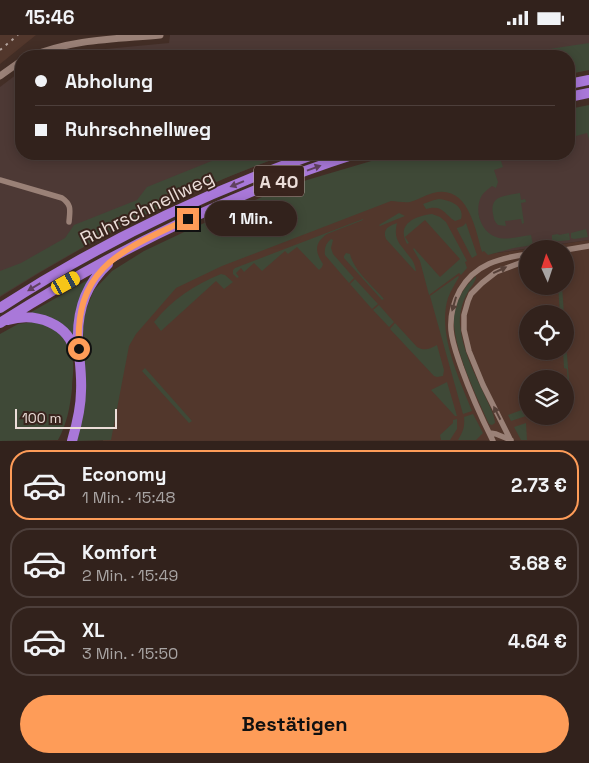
<!DOCTYPE html>
<html lang="de">
<meta charset="utf-8">
<style>
:root{--surface:#32221c;--page:#3d2f29;--text:#f1f3f6;--muted:#a8a4a3;--line:#4d3f3b;--accent:#fe9c58}
body{margin:0;font-family:"Space Grotesk",sans-serif;background:var(--page);color:var(--text);height:100vh;display:flex;flex-direction:column;font-size:19px;white-space:nowrap}
*{box-sizing:border-box;margin:0}
p{font-size:16px;color:var(--muted)}
.icon{flex:none;width:28px;height:28px;fill:none;stroke:currentColor;stroke-width:2;stroke-linecap:round;stroke-linejoin:round}
.map{position:relative;height:406px;overflow:hidden}
.drawer{display:flex;flex-direction:column;background:var(--surface);flex:1}
.drawer>*{flex:none}
.banner{position:absolute;left:15px;top:15px;width:560px;height:110px;border-radius:20px;box-shadow:0 2px 12px #0003,0 0 0 1px var(--line);display:grid;align-content:center;height:110px;padding:0 20px;background:var(--surface)}
.needle{width:32px;rotate:357deg}
.fabs{position:absolute;left:519px;top:205px;display:grid;gap:10px}
.fabs a{display:grid;place-items:center;width:55px;height:55px;border-radius:50%;background:var(--surface);box-shadow:0 2px 12px #0003,0 0 0 1px var(--line);font-size:25px}
.scale{position:absolute;left:15px;bottom:12px;width:102px;box-sizing:border-box;padding-left:5px;border:2px solid #ebddd8;border-top:0;font-size:14px;line-height:18px;white-space:nowrap;color:#ebddd8;-webkit-text-stroke:4px #39241d;paint-order:stroke}
.end{position:absolute;width:22px;height:22px;margin:-11px;border:6px solid #fe9c58;background:#111;box-shadow:0 0 0 2px #111}
.from{border-radius:50%}
.bubble{position:absolute;height:35px;border-radius:18px;background:var(--surface);box-shadow:0 2px 12px #0003,0 0 0 1px var(--line);font-size:16px;font-weight:700;line-height:35px;text-align:center}
.car{position:absolute;width:15px;height:30px;margin:-15px -8px;border-radius:6px;box-shadow:0 0 4px 1px #0007;background:linear-gradient(#f5c518 24%,#345 0 40%,#f5c518 0 76%,#345 0 86%,#f5c518 0)}
.banner b{display:flex;align-items:center;gap:18px;height:48px;font-size:19px}
.banner b+b{border-top:1px solid var(--line)}
.banner i{width:12px;height:12px;background:var(--text)}
ul{padding:9px 0 0;list-style:none}
li{display:flex;align-items:center;gap:15px;height:70px;margin:0 10px 8px;padding:0 10px;border:2px solid var(--line);border-radius:20px}
li div{flex:1}
li b{display:block;font-size:19px}
li em{font-style:normal;font-weight:700}
li.active{border-color:var(--accent)}
li>.icon{width:45px;height:45px;stroke-width:1.5}
.action{display:flex;gap:10px;margin-top:auto;padding:10px 20px}
.action a{flex:1;height:58px;border-radius:30px;background:var(--accent);color:#111;font-size:20px;font-weight:700;line-height:58px;text-align:center}
.status{display:flex;justify-content:space-between;align-items:center;height:35px;padding:0 25px;background:var(--surface);direction:ltr}
.status svg{height:14px;fill:currentColor}
.map>svg:first-child{display:block}
.built{fill:#52372c;fill-rule:evenodd}
.industrial{fill:#4d3935}
.green{fill:#3f4937}
.lines{fill:none;stroke-linecap:round;stroke-linejoin:round}
.minor{stroke:#9a8177;stroke-width:5.5}
.tertiary{stroke:#9a8177;stroke-width:7}
.motorway{stroke:#a978d9;stroke-width:10}
.rail{stroke:#b3a39d;stroke-width:2;stroke-dasharray:2.5 5;stroke-linecap:butt}
.oneway{fill:#60415f}
.oneway2{fill:#564038}
.route{stroke:#fe9c58;stroke-width:6}
.labels{text-anchor:middle;dominant-baseline:central;stroke-width:4;stroke-linejoin:round;paint-order:stroke}
.shield{fill:#39241d;stroke:#b6a6a0;stroke-width:1}
.shield-label{font-size:18px;font-weight:bold;fill:#ebddd8}
.street-label{font-size:19px;fill:#ebddd8;stroke:#39241d}
</style>
<div class="status"><b>15:46</b><svg viewBox="0 0 49 12"><path d="M0 12V9h3v3zM5 12V6h3v6zM10 12V3h3v9zM15 12V0h3v12zM26 1h20v11H26zM47 4h2v5h-2z"/></svg></div>
<div class="map">
<svg width="589" height="406" viewBox="0 0 589 406">
<rect width="100%" height="100%" fill="#432e26"/>
<path class="built" d="M0 0H36L0 29Z
M466 129 488 219 528 214V251H565V214H528L589 205V405L103 406 123 311 174 252 225 228ZM528 279H565V316H528ZM528 344H565V381H528Z"/>
<path class="industrial" d="M170 0H589V35L569 39V21H62L95 15 169 8Z
M21 36V119H287L225 143 159 173 98 204 39 238 0 262V52Z
M589 97V205L488 219 466 129 503 119H569V100Z"/>
<path class="green" d="M589 8V35L569 39V21H536V16Z
M589 70V104L587 98 569 103V74Z
M229 119H287C186 156 91 204 0 261V236L21 228 65 203 74 190 137 165 147 152Z
M395 119H510L500 123 503 132 494 135 498 147 496 153 492 151C488 154 483 158 481 162 474 176 481 197 496 202 506 206 521 201 531 200L533 210 514 213 488 220 484 216 482 217C475 193 468 149 433 158 425 160 418 165 410 167 404 168 397 166 391 166L222 231 176 253 136 299 129 311 111 405 74 406 85 344 83 294 85 277 94 255 112 236 144 216 182 198 262 162 307 145Z
M520 158 521 165 525 164 526 167 521 168 524 188 522 189 521 184 505 186 506 191 498 190C494 186 494 184 493 179 489 160 506 161 520 158Z
M439 164C450 165 465 171 461 184L455 186C444 179 443 169 426 174L423 169 434 165Z
M399 178 405 181 380 191 379 190Z
M432 179 440 182 446 187 467 226 465 227 467 233 461 240 459 238 429 260 420 226 413 214 414 213 440 242 460 224 425 185 405 202 409 208 407 209C396 189 415 181 432 179Z
M363 184V185L327 199C314 208 315 217 323 229L322 232 319 235 297 212 288 219 285 216 262 236 254 228 244 237 241 233 236 238 239 242 237 243 233 239V235L235 233Z
M397 188C393 206 400 208 409 221 413 225 415 230 416 236H415L386 204C382 194 389 191 397 188Z
M466 188 477 220 472 223 457 194V193L463 191Z
M586 194 588 202 574 204 571 203V198Z
M569 198 570 205 552 207V200L558 199 559 200Z
M331 204 333 205 331 213 333 219 354 243 349 248 325 220C324 213 326 208 331 204Z
M346 218 350 219C354 236 372 250 384 264L382 265 344 223V221Z
M221 239 225 240 233 247 224 254 216 246 161 296 154 287C173 264 194 250 221 239Z
M458 241 459 242C455 249 451 255 448 263 437 298 459 343 472 376L463 379 430 261Z
M476 241C476 247 471 251 468 257 462 267 459 279 460 290 462 314 474 338 484 359 488 369 494 377 495 388L492 390 489 389C477 362 451 309 454 280 456 264 465 251 476 241Z
M93 242 75 305 26 280Z
M355 244 378 269 372 274 350 249Z
M558 251H562L564 279H560Z
M379 270 394 287 389 292 373 275Z
M33 287C55 289 70 305 73 327 74 336 72 345 72 354 70 372 67 389 58 405L0 406V299L18 289Z
M395 288 417 312C425 317 431 313 437 310L444 335 443 341 437 342 434 341 390 294Z
M565 294 570 358 569 361 565 362V360L568 356 567 334 564 333 563 316H565Z
M145 333 192 386 189 388 142 336Z
M447 347 457 381H455L431 355Z
M527 373V375L525 376 526 381 511 386 508 380Z
M473 379 483 398 476 405H458C463 397 465 392 464 382Z
M457 384V394L450 405H441L440 400 453 388V385Z
M526 388 527 405H521L514 392Z"/>
<g class="lines">
<path class="minor" d="M0 145 62 163C72 170 70 175 69 187
M565 215 589 211
M490 398 496 399 511 405
M493 406C481 382 470 357 461 332 457 320 452 308 451 295 450 281 453 268 460 255 475 229 500 223 528 219
M511 406 483 350 469 316 464 295V280L468 266 471 259 482 248 496 237 528 225"/>
<path class="tertiary" d="M32 21C72 4 118 4 160 0
M0 41 21 26"/>
<path class="motorway" d="M569 49 589 45
M569 62 589 58
M0 273C98 209 205 158 315 119
M8 285C35 277 70 288 75 319
M0 288C111 217 230 159 355 119
M72 406C77 389 81 373 81 356 82 339 79 323 78 306 77 276 86 249 108 229"/>
<path class="rail" d="M0 15 18 0"/>
</g>
<defs><path id="oneway-solid" d="M-6-.8H1V-3.2L6.5 0L1 3.2V.8H-6Z" transform="scale(1.25)"/></defs>
<g class="oneway">
<use href="#oneway-solid" transform="translate(314 133) rotate(-20)"/>
<use href="#oneway-solid" transform="translate(237 149) rotate(158)"/>
<use href="#oneway-solid" transform="translate(34 252) rotate(149)"/>
</g>
<g class="oneway2">
<use href="#oneway-solid" transform="translate(500 235) rotate(-25)"/>
<use href="#oneway-solid" transform="translate(454 269) rotate(106)"/>
<use href="#oneway-solid" transform="translate(497 378) rotate(-117)"/>
</g>
<g class="lines">
<path class="route" d="M79 314C74 231 123 215 188 184"/>
</g>
<g class="labels">
<rect class="shield" x="254" y="130.5" width="50" height="31" rx="4"/>
<g class="shield-label">
<text x="279" y="146">A 40</text>
</g>
<g class="street-label">
<text transform="translate(147 173) rotate(-26)">Ruhrschnellweg</text>
</g>
</g>
</svg>
<div class="fabs">
<a><svg class="needle" viewBox="-14 -14 28 28"><path d="M0-13l5 13h-10z" fill="#e53935"/><path d="M0 13l5-13h-10z" fill="#a8a4a3"/></svg></a>
<a><svg class="icon" aria-label="locate" viewBox="0 0 24 24"><circle cx="12" cy="12" r="6"/><path d="M12 2v4M12 18v4M2 12h4M18 12h4"/></svg></a>
<a><svg class="icon" aria-label="layers" viewBox="0 0 24 24"><path d="M12 4l9 5-9 5-9-5zM3 14l9 5 9-5"/></svg></a>
</div>
<div class="scale">100 m</div>
<i class="end from" style="left:79px;top:314px"></i>
<i class="end" style="left:188px;top:184px"></i>
<div class="bubble" style="left:205px;top:166px;width:92px">1 Min.</div>
<i class="car" style="left:66px;top:248px;rotate:61deg"></i>
<div class="banner">
<b><i class="from"></i>Abholung</b>
<b><i></i>Ruhrschnellweg</b>
</div>
</div>
<section class="drawer">
<ul>
<li class="active"><svg class="icon" aria-label="car" viewBox="0 0 24 24"><path d="M5 17H2v-5l4-1 3-4h7l3 4 3 1v5h-3M9 17h6M6 11h13"/><circle cx="7" cy="17" r="2"/><circle cx="17" cy="17" r="2"/></svg><div><b>Economy</b><p>1 Min. · 15:48</p></div><em>2.73 €</em></li>
<li><svg class="icon" aria-label="car" viewBox="0 0 24 24"><path d="M5 17H2v-5l4-1 3-4h7l3 4 3 1v5h-3M9 17h6M6 11h13"/><circle cx="7" cy="17" r="2"/><circle cx="17" cy="17" r="2"/></svg><div><b>Komfort</b><p>2 Min. · 15:49</p></div><em>3.68 €</em></li>
<li><svg class="icon" aria-label="car" viewBox="0 0 24 24"><path d="M5 17H2v-5l4-1 3-4h7l3 4 3 1v5h-3M9 17h6M6 11h13"/><circle cx="7" cy="17" r="2"/><circle cx="17" cy="17" r="2"/></svg><div><b>XL</b><p>3 Min. · 15:50</p></div><em>4.64 €</em></li>
</ul>
<div class="action"><a>Bestätigen</a></div>
</section>
